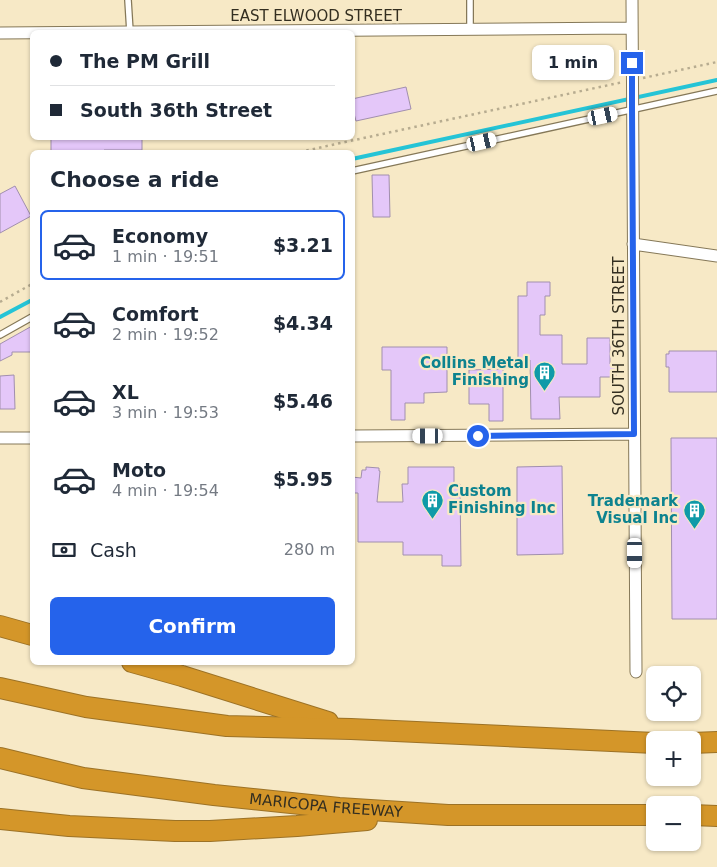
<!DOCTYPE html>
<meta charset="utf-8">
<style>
:root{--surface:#fff;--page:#f2f2f3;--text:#1f2937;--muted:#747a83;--line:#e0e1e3;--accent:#2563eb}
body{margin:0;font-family:"DejaVu Sans",sans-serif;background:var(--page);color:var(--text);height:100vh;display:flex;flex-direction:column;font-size:19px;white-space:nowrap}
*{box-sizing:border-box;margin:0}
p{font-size:16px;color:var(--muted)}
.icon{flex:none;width:28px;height:28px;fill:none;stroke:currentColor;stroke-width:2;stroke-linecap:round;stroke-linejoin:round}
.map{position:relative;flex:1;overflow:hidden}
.details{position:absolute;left:30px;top:150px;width:325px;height:515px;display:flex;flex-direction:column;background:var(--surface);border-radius:8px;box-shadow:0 1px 4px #0004}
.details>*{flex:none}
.guide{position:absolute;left:30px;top:30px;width:325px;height:110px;border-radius:8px;box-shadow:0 1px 4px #0004;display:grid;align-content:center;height:110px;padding:0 20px;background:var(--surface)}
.tools{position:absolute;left:646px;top:666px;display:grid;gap:10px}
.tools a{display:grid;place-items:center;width:55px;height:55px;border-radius:8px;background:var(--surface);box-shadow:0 1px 4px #0004;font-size:25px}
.end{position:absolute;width:22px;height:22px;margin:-11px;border:6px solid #2563eb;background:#fff;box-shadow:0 0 0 2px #fff}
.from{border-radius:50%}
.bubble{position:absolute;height:35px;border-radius:8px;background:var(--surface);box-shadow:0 1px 4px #0004;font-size:16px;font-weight:700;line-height:35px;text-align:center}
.car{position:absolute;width:15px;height:30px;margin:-15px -8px;border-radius:6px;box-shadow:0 0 4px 1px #0007;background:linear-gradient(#fff 24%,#345 0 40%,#fff 0 76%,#345 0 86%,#fff 0)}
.guide b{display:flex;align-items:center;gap:18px;height:48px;font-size:19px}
.guide b+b{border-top:1px solid var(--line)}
.guide i{width:12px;height:12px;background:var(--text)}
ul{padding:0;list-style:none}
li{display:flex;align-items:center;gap:15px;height:70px;margin:0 10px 8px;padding:0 10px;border:2px solid transparent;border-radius:8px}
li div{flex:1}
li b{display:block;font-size:19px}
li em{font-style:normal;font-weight:700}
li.selected{border-color:var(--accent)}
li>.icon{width:45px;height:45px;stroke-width:1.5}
h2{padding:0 20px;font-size:22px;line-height:60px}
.pay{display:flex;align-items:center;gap:12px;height:55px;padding:0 20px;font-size:19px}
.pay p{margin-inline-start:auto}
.action{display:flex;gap:10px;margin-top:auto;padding:10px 20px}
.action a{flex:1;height:58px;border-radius:8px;background:var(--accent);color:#fff;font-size:20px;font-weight:700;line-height:58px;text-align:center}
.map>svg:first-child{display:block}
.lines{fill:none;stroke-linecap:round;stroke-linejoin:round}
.stream{stroke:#25c4d6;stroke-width:4}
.building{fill:#e4c7f9;stroke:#a18fae}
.lane-casing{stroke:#857858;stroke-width:8}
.street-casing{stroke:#857858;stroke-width:13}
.highway-casing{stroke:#9c7226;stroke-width:22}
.path{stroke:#b7ac90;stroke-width:2.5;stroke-dasharray:2.5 4;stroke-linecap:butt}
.lane{stroke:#fff;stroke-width:5.5}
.street{stroke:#fff;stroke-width:11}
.highway{stroke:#d49629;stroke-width:20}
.route{stroke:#2563eb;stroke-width:6}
.labels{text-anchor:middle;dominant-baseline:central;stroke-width:4.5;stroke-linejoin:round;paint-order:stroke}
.street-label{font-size:15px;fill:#332e20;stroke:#f7e9c6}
.culture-label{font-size:15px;font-weight:bold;fill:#0d838f;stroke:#f7e9c6;text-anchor:end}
</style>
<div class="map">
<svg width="717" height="867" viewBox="0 0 717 867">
<rect width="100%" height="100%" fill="#f7e9c6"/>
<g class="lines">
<path class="stream" d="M352 159 717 80
M0 317 32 300"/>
</g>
<path class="building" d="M406 87 411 109 356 121 352 106V99Z
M51 138H142V150H104L105 152H51Z
M372 175H389L390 217H373Z
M15 186 31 216 0 233V194Z
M527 282H550V296H545V315H540V335H562V364H587V338H610V364H616V377H600V397H559L560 419H531L530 360H518V296H527Z
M32 326V352H12V355L0 361V344Z
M382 347H447V392L424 393V403H405V420H391V370H382Z
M669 351H717V392H669V367H666V354H669Z
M503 369V421H489V404H469V370Z
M14 375 15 409H0V376Z
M671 438H717V619H672Z
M562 466 563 554 517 555V467Z
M366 467 379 468V471H380L377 502H403L402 484H408V467H454V484H460L461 566H442V555H403V542H358V493H352V477L361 478 362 470H366Z"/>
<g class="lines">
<defs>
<path id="lane" d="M128 0 130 32
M470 0V29
M352 171 717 91
M0 335 32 317"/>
<path id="street" d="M632 0 636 672
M0 33 632 28
M633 244 717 256
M352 436 634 434
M0 438H32"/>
<g id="highway">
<path d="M0 626 32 635"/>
<path d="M132 662 182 676 328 722"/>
<path d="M0 688 86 707 227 726 351 729 655 743"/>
<path d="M692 743 717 742"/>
<path id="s1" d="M0 758 83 778 214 795 339 808 448 815H655"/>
<path d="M692 815 717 816"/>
<path d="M0 819 69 826 175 831H210L297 826 367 820"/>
</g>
</defs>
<use href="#lane" class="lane-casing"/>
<use href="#street" class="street-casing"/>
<use href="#highway" class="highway-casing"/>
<path class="path" d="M643 78 717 62
M300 152 336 144 623 82
M0 302 32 284"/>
<use href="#lane" class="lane"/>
<use href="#street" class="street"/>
<use href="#highway" class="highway"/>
</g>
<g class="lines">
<path class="route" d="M478 436 634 434 632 107V63"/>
</g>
<defs>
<symbol id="building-pin" viewBox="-11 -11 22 30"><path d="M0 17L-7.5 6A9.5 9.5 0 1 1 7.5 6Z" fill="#0f9aa8" stroke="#f7e9c6"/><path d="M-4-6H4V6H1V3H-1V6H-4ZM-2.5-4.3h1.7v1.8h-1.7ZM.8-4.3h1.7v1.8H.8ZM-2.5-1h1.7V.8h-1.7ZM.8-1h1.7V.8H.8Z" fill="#fff"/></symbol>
</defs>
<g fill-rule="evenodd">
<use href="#building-pin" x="532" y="360" width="25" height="34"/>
<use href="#building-pin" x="420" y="488" width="25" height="34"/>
<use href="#building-pin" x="682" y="498" width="25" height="34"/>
</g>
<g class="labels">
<g class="street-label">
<text x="316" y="16">EAST ELWOOD STREET</text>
<text transform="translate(619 336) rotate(-90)">SOUTH 36TH STREET</text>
<text stroke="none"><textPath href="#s1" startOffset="330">MARICOPA FREEWAY</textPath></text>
</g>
<g class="culture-label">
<text x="529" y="363">Collins Metal<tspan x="529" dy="17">Finishing</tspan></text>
<text x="448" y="491" text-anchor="start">Custom<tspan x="448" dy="17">Finishing Inc</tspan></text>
<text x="678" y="501">Trademark<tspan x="678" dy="17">Visual Inc</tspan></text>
</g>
</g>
</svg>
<div class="tools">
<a><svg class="icon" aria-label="locate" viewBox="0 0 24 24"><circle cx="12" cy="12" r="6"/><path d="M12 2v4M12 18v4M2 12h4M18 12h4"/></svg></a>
<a>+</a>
<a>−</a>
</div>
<i class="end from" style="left:478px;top:436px"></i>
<i class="end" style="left:632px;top:63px"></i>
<div class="bubble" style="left:532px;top:45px;width:82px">1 min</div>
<i class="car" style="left:603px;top:116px;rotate:78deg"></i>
<i class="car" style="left:482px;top:142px;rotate:77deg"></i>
<i class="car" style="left:428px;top:436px;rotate:270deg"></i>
<i class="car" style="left:635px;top:553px;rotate:180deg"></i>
<div class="guide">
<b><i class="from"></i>The PM Grill</b>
<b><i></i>South 36th Street</b>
</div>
<section class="details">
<h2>Choose a ride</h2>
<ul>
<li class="selected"><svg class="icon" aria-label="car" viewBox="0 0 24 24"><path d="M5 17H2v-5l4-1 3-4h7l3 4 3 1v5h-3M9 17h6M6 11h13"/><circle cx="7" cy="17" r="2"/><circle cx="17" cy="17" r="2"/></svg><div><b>Economy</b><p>1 min · 19:51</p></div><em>$3.21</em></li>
<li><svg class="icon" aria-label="car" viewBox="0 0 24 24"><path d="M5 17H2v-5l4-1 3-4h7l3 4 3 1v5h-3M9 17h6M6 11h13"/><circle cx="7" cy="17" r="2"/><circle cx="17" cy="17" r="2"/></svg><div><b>Comfort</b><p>2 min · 19:52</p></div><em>$4.34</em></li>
<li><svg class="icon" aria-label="car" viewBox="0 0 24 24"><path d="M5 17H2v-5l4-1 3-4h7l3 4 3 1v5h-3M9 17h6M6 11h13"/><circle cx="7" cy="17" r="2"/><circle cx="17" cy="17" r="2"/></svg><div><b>XL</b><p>3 min · 19:53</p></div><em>$5.46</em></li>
<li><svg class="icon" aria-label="car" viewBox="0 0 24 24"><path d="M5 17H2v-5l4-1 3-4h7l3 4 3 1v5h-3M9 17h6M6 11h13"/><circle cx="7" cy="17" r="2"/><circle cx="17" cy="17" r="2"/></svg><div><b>Moto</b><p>4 min · 19:54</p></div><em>$5.95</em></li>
</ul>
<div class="pay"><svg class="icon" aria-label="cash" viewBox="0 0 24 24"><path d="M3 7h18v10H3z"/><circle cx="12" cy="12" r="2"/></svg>Cash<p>280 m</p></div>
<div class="action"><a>Confirm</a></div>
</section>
</div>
